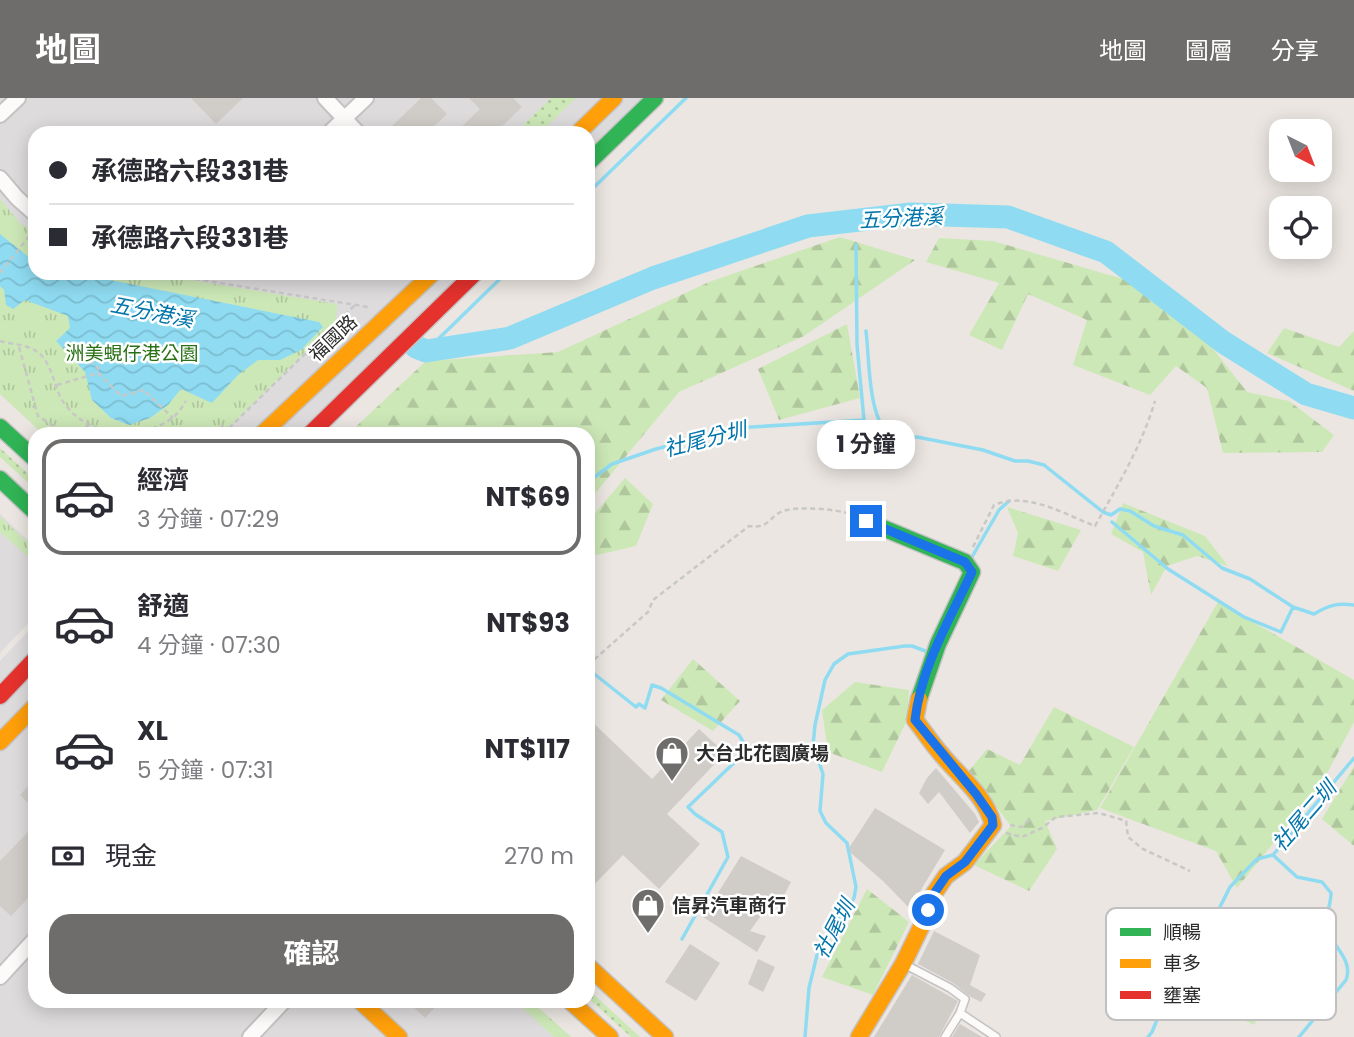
<!DOCTYPE html>
<html lang="zh-TW">
<meta charset="utf-8">
<style>
:root{--surface:#fff;--page:#f7f7f7;--text:#2b2b33;--muted:#7c7c81;--line:#e1e1e2;--accent:#6f6d6b}
body{margin:0;font-family:Poppins,"Noto Sans TC",sans-serif;background:var(--page);color:var(--text);height:100vh;display:flex;flex-direction:column;font-size:26px;white-space:nowrap}
*{box-sizing:border-box;margin:0}
p{font-size:23px;color:var(--muted)}
.icon{flex:none;width:38px;height:38px;fill:none;stroke:currentColor;stroke-width:2;stroke-linecap:round;stroke-linejoin:round}
.map{position:relative;flex:1;overflow:hidden}
.side{position:absolute;left:28px;top:329px;width:567px;height:581px;display:flex;flex-direction:column;background:var(--surface);border-radius:21px;box-shadow:0 4px 18px #0003}
.side>*{flex:none}
.hud{position:absolute;left:28px;top:28px;width:567px;height:154px;border-radius:21px;box-shadow:0 4px 18px #0003;display:grid;align-content:center;height:154px;padding:0 21px;background:var(--surface)}
.needle{width:46px;rotate:138deg}
.tools{position:absolute;left:1269px;top:21px;display:grid;gap:14px}
.tools a{display:grid;place-items:center;width:63px;height:63px;border-radius:14px;background:var(--surface);box-shadow:0 4px 18px #0003;font-size:35px}
.end{position:absolute;width:32px;height:32px;margin:-16px;border:9px solid #1a73e8;background:#fff;box-shadow:0 0 0 4px #fff}
.from{border-radius:50%}
.bubble{position:absolute;height:49px;border-radius:21px;background:var(--surface);box-shadow:0 4px 18px #0003;font-size:23px;font-weight:700;line-height:49px;text-align:center}
.hud b{display:flex;align-items:center;gap:24px;height:66px;font-size:26px}
.hud b+b{border-top:2px solid var(--line)}
.hud i{width:18px;height:18px;background:var(--text)}
ul{padding:12px 0 0;list-style:none}
li{display:flex;align-items:center;gap:21px;height:116px;margin:0 14px 10px;padding:0 7px;border:4px solid transparent;border-radius:21px}
li div{flex:1}
li b{display:block;font-size:26px}
li em{font-style:normal;font-weight:700}
li.active{border-color:var(--accent)}
li>.icon{width:63px;height:63px;stroke-width:1.5}
.pay{display:flex;align-items:center;gap:18px;height:77px;padding:0 21px;font-size:26px}
.pay p{margin-inline-start:auto}
.cta{display:flex;gap:14px;margin-top:auto;padding:14px 21px}
.cta a{flex:1;height:80px;border-radius:21px;background:var(--accent);color:#fff;font-size:28px;font-weight:700;line-height:80px;text-align:center}
header{display:flex;align-items:center;gap:42px;box-sizing:border-box;height:98px;padding:0 35px;background:var(--accent);color:#fff}
header strong{font-size:33px}
nav{display:flex;gap:38px;margin-inline-start:auto;font-size:24px}
.map>svg:first-child{display:block}
.industrial{fill:#dedbdd}
.grass{fill:url(#grass-dots)}
.forest{fill:url(#forest-firs)}
.park{fill:url(#park-tufts)}
.water{fill:url(#water-waves)}
.lines{fill:none;stroke-linecap:round;stroke-linejoin:round}
.stream{stroke:#8fdcf2;stroke-width:3.5}
.river{stroke:#8fdcf2;stroke-width:23}
.building{fill:#d0ccc8}
.lane-casing{stroke:#c4c2c3;stroke-width:10}
.street-casing{stroke:#c4c2c3;stroke-width:18}
.fast-casing{stroke:#c4c2c3;stroke-width:19}
.slow-casing{stroke:#c4c2c3;stroke-width:19}
.jam-casing{stroke:#c4c2c3;stroke-width:19}
.path{stroke:#c8c8c7;stroke-width:2.5;stroke-dasharray:5 3.5;stroke-linecap:butt}
.lane{stroke:#fcfbfa;stroke-width:7}
.street{stroke:#fcfbfa;stroke-width:14}
.fast{stroke:#30b455;stroke-width:16}
.slow{stroke:#ff9f0a;stroke-width:16}
.jam{stroke:#e5322d;stroke-width:16}
.route{stroke:#1a73e8;stroke-width:9}
.labels{text-anchor:middle;dominant-baseline:central;stroke-width:5;stroke-linejoin:round;paint-order:stroke}
.street-label{font-size:19px;fill:#2c2c2c;stroke:#fff}
.park-label{font-size:19px;fill:#297114;stroke:#fff}
.poi-label{font-size:19px;font-weight:bold;fill:#2c2c2c;stroke:#fff;text-anchor:start}
.water-label{font-size:21px;font-style:italic;fill:#0175ab;stroke:#fff}
.key{fill:#fff;stroke:#c0c0c0;stroke-width:2}
.key-label{font-size:19px;fill:#2c2c2c}
</style>
<header>
<strong>地圖</strong>
<nav><a>地圖</a><a>圖層</a><a>分享</a></nav>
</header>
<div class="map">
<svg width="1354" height="939" viewBox="0 0 1354 939">
<defs>
<pattern id="grass-dots" width="8" height="8" patternUnits="userSpaceOnUse" patternTransform="scale(1.75)"><rect width="8" height="8" fill="#cde8b7"/><path d="M2 2h.1M6 6h.1" fill="none" stroke="#b0c79e" stroke-width="1.8" stroke-linecap="round"/></pattern>
<pattern id="forest-firs" width="22" height="20" patternUnits="userSpaceOnUse" patternTransform="scale(1.75)"><rect width="22" height="20" fill="#cde8b7"/><path d="M5 1l3.5 6h-7zM16 11l3.5 6h-7z" fill="#b0c79e"/></pattern>
<pattern id="park-tufts" width="24" height="20" patternUnits="userSpaceOnUse" patternTransform="scale(1.75)"><rect width="24" height="20" fill="#cde8b7"/><path d="M3 7l-1-3M5 7V3M7 7l1-3M15 17l-1-3M17 17v-4M19 17l1-3" fill="none" stroke="#b0c79e"/></pattern>
<pattern id="water-waves" width="16" height="10" patternUnits="userSpaceOnUse" patternTransform="scale(1.75)"><rect width="16" height="10" fill="#8fdcf2"/><path d="M0 5q4-4 8 0t8 0" fill="none" stroke="#7cbdd0"/></pattern>
</defs>
<rect width="100%" height="100%" fill="#ebe6e1"/>
<path class="industrial" d="M0 0H658L588 68V35H35V175H479L314 336H43L0 296Z
M0 416 35 449V518L0 555Z
M35 526V903H531L571 939H0V563Z"/>
<path class="grass" d="M551 0H576L540 35H515Z
M0 350 35 382V391L0 359Z
M588 892V891L640 939H631L588 900Z"/>
<path class="forest" d="M840 139 915 162 804 238 679 294 588 404V336H348L426 263 558 254 709 184Z
M939 140 993 143 1123 181 1199 233 1247 294 1289 303 1334 337 1322 354 1223 355 1207 290 1176 268 1150 297 1073 267 1087 222 1028 196 1002 252 969 237 999 185 926 164Z
M847 226 860 300 779 322 758 271Z
M1284 230 1339 249 1354 233V293L1267 255Z
M625 380 653 406 636 448 588 459V423Z
M1123 405 1205 438 1228 468 1197 458 1167 468 1151 497 1143 454 1111 436Z
M1007 409 1081 432 1058 473 1013 458 1018 435Z
M1218 504 1354 582V624L1322 685 1237 790 1216 753 1100 710Z
M693 561 740 603 713 633 661 602Z
M855 584 909 592 907 622 882 674 828 654 822 612Z
M1054 609 1134 649 1097 712 1045 723 1057 751 1029 793 974 767 1011 728 969 673 987 651 1020 667Z
M1354 668V748L1322 721Z
M867 791 909 824 873 897 822 879Z
M1253 885 1268 900 1254 927 1222 912 1232 893Z"/>
<path class="park" d="M0 101 20 125 35 135V175H147L337 206 336 224 222 336H43L0 296Z
M0 419 35 451V465L0 434Z
M515 903H531L571 939H554Z"/>
<path class="water" d="M0 136 35 164V175H75L319 224 323 229 301 252 280 262H258L238 277 212 305 181 291 168 307 150 320 129 327 111 320 92 302 85 274 56 243 70 230 68 218 25 202 13 211 6 207 4 192 0 188Z"/>
<g class="lines">
<path class="stream" d="M588 95 686 0
M866 233C870 265 867 321 893 342L917 339 983 352 1015 363H1028L1044 367 1103 414 1111 417 1120 411 1130 413 1154 428 1183 437 1222 470 1250 481 1293 509 1314 516C1329 507 1337 505 1354 507
M426 253 506 175
M588 384 612 366 656 351 736 330 864 322 857 247 856 147
M1112 424 1168 471 1244 519 1281 534 1293 509
M972 459 999 412 1009 403
M588 571 636 609 639 606 645 610 652 587 661 590 739 637 745 647 738 661 688 709 695 716 722 734 728 759 682 841
M1273 757 1297 779 1322 784 1331 795C1331 806 1325 819 1327 830 1331 848 1354 861 1346 882L1299 939
M805 939 809 890 817 857 833 824 847 813 854 800 856 789 847 745 826 725 820 713 823 676 813 647 815 627 825 582 834 566 848 556 905 548H912L928 554
M1148 939 1152 934 1161 912 1155 902 1167 880 1169 870 1203 849 1208 833 1230 789 1257 761 1273 757 1354 660"/>
<path class="river" d="M416 249 426 253 510 240 653 180 808 128 911 116 1008 119 1106 154 1223 244 1306 296 1354 310"/>
</g>
<path class="building" d="M191 0H243L216 26Z
M421 0H431L447 16 427 35H385Z
M469 0H513L522 9 495 35H455L480 11Z
M588 620 652 681 699 631 725 655 667 716 700 746 659 791 623 757 588 793Z
M936 670 975 716 979 724 970 735 939 694 928 706 919 695 927 680Z
M35 681V712L20 697Z
M875 710 945 752 922 790 913 814 884 784 851 755 849 750Z
M28 734 35 741V793L11 818 0 808V763Z
M741 758 791 784 778 809 770 805 750 833 766 838 757 854 703 819Z
M934 833 980 857 970 887 986 896 981 904 971 899 953 885 918 866Z
M690 846 720 865 696 903 665 884Z
M758 861 775 869 763 894 748 886Z
M912 877 958 903 939 939H874Z
M407 903H441L425 920Z
M960 926 982 939H952Z"/>
<g class="lines">
<defs>
<path id="lane" d="M904 866 950 890 965 901 960 915 945 939
M960 915 996 939"/>
<path id="street" d="M325 0 358 35
M0 17 18 0
M329 35 366 0
M0 80 17 100 35 116
M0 879 35 841
M250 939 284 903"/>
<path id="fast" d="M588 65 655 0
M0 329 35 361
M0 381 35 414
M866 423 965 464 972 474 938 546 919 601"/>
<path id="slow" d="M578 35 614 0
M262 336 433 175
M0 644 35 608
M588 868 665 939
M360 903 399 939
M570 903 610 939
M859 939 903 866 922 827 933 797 946 778 965 764 993 727C986 698 960 679 942 657 932 646 924 633 915 622L919 601"/>
<path id="jam" d="M310 336 475 175
M0 598 35 561"/>
</defs>
<use href="#lane" class="lane-casing"/>
<use href="#street" class="street-casing"/>
<use href="#fast" class="fast-casing"/>
<use href="#slow" class="slow-casing"/>
<use href="#jam" class="jam-casing"/>
<path class="path" d="M0 175 34 132
M195 181 368 209
M0 243C13 247 31 246 41 257 54 271 54 291 64 305 88 339 140 344 172 320 178 316 182 309 186 303
M19 249 38 318 66 336
M83 257 98 270V275
M57 287 98 275 121 298 144 292 173 320
M81 336 89 325
M213 336 224 327 228 331
M223 336 355 207
M973 449 994 407C1027 393 1064 416 1095 428 1118 387 1142 347 1155 303
M588 567 648 514 653 502 749 428C770 431 769 418 783 413 796 408 838 411 850 416
M1010 727 1021 729 1031 720
M1006 735 1022 739 1042 730 1056 719 1099 715 1126 723 1128 739 1143 751 1190 773"/>
<use href="#lane" class="lane"/>
<use href="#street" class="street"/>
<use href="#fast" class="fast"/>
<use href="#slow" class="slow"/>
<use href="#jam" class="jam"/>
</g>
<g class="lines">
<path class="route" d="M866 423 965 464 972 474C950 521 921 569 915 622L976 696 992 719 993 727 965 764 946 778 933 797 928 812"/>
</g>
<defs>
<symbol id="shop-pin" viewBox="-11 -11 22 30"><path d="M0 17L-7.5 6A9.5 9.5 0 1 1 7.5 6Z" fill="#6f6d6b" stroke="#fff"/><path d="M-5-2.5h2.3a2.7 3.5 0 0 1 5.4 0H5L5.5 6h-11ZM-1.5-2.5h3a1.5 2.3 0 0 0-3 0Z" fill="#fff"/></symbol>
</defs>
<g fill-rule="evenodd">
<use href="#shop-pin" x="653" y="636" width="38" height="52"/>
<use href="#shop-pin" x="629" y="788" width="38" height="52"/>
</g>
<g class="labels">
<g class="street-label">
<text transform="translate(333 240) rotate(-43)">福國路</text>
</g>
<g class="park-label">
<text x="132" y="255">洲美蜆仔港公園</text>
</g>
<g class="poi-label">
<text x="696" y="655">大台北花園廣場</text>
<text x="672" y="807">信昇汽車商行</text>
</g>
<g class="water-label">
<text transform="translate(901 120) rotate(-3)">五分港溪</text>
<text transform="translate(152 214) rotate(11)">五分港溪</text>
<text transform="translate(705 341) rotate(-14)">社尾分圳</text>
<text transform="translate(1304 718) rotate(-49)">社尾二圳</text>
<text transform="translate(834 831) rotate(-62)">社尾圳</text>
</g>
</g>
<rect x="1106" y="810" width="230" height="112" rx="10" class="key"/>
<rect x="1120" y="830" width="31" height="8" fill="#30b455"/>
<rect x="1120" y="861" width="31" height="9" fill="#ff9f0a"/>
<rect x="1120" y="893" width="31" height="8" fill="#e5322d"/>
<g class="key-label">
<text x="1163" y="841">順暢</text>
<text x="1163" y="872">車多</text>
<text x="1163" y="904">壅塞</text>
</g>
</svg>
<div class="tools">
<a><svg class="needle" viewBox="-14 -14 28 28"><path d="M0-13l5 13h-10z" fill="#e53935"/><path d="M0 13l5-13h-10z" fill="#7c7c81"/></svg></a>
<a><svg class="icon" aria-label="locate" viewBox="0 0 24 24"><circle cx="12" cy="12" r="6"/><path d="M12 2v4M12 18v4M2 12h4M18 12h4"/></svg></a>
</div>
<i class="end from" style="left:928px;top:812px"></i>
<i class="end" style="left:866px;top:423px"></i>
<div class="bubble" style="left:817px;top:322px;width:98px">1 分鐘</div>
<div class="hud">
<b><i class="from"></i>承德路六段331巷</b>
<b><i></i>承德路六段331巷</b>
</div>
<section class="side">
<ul>
<li class="active"><svg class="icon" aria-label="car" viewBox="0 0 24 24"><path d="M5 17H2v-5l4-1 3-4h7l3 4 3 1v5h-3M9 17h6M6 11h13"/><circle cx="7" cy="17" r="2"/><circle cx="17" cy="17" r="2"/></svg><div><b>經濟</b><p>3 分鐘 · 07:29</p></div><em>NT$69</em></li>
<li><svg class="icon" aria-label="car" viewBox="0 0 24 24"><path d="M5 17H2v-5l4-1 3-4h7l3 4 3 1v5h-3M9 17h6M6 11h13"/><circle cx="7" cy="17" r="2"/><circle cx="17" cy="17" r="2"/></svg><div><b>舒適</b><p>4 分鐘 · 07:30</p></div><em>NT$93</em></li>
<li><svg class="icon" aria-label="car" viewBox="0 0 24 24"><path d="M5 17H2v-5l4-1 3-4h7l3 4 3 1v5h-3M9 17h6M6 11h13"/><circle cx="7" cy="17" r="2"/><circle cx="17" cy="17" r="2"/></svg><div><b>XL</b><p>5 分鐘 · 07:31</p></div><em>NT$117</em></li>
</ul>
<div class="pay"><svg class="icon" aria-label="cash" viewBox="0 0 24 24"><path d="M3 7h18v10H3z"/><circle cx="12" cy="12" r="2"/></svg>現金<p>270 m</p></div>
<div class="cta"><a>確認</a></div>
</section>
</div>
